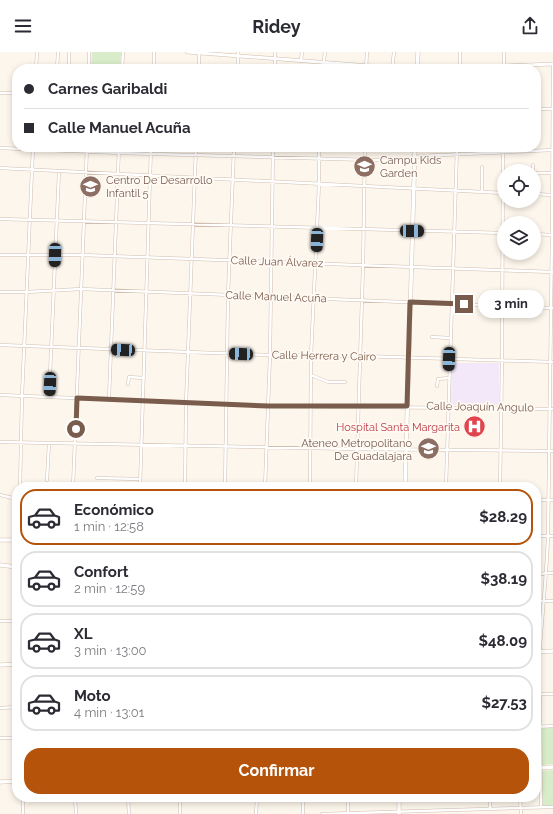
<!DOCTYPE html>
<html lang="es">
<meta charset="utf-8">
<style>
:root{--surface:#fff;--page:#f2f2f3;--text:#2b2b33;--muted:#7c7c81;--line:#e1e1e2;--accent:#b45309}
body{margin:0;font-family:Raleway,sans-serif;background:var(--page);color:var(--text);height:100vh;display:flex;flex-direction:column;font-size:15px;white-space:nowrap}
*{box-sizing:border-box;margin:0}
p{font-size:13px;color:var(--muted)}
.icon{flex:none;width:22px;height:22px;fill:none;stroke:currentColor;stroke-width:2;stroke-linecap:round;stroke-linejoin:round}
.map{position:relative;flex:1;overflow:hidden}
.drawer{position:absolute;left:12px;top:430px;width:529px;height:320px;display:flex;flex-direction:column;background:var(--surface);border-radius:16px;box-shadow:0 2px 6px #0003}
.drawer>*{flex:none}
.guide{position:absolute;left:12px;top:12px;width:529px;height:88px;border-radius:16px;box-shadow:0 2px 6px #0003;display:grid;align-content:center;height:88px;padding:0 12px;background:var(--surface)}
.tools{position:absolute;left:497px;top:112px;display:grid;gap:8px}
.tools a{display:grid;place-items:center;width:44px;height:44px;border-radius:50%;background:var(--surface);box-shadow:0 2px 6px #0003;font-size:20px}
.end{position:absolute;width:18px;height:18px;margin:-9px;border:5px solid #7a5c4d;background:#fff;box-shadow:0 0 0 2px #fff}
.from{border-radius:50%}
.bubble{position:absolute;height:28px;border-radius:14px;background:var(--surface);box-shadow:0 2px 6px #0003;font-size:13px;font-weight:700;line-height:28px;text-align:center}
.car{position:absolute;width:12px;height:24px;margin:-12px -6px;border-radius:5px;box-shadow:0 0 3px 1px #0007;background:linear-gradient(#222 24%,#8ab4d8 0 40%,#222 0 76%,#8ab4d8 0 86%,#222 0)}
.guide b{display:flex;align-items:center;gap:14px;height:38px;font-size:15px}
.guide b+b{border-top:1px solid var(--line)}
.guide i{width:10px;height:10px;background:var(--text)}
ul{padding:7px 0 0;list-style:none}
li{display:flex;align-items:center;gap:12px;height:56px;margin:0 8px 6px;padding:0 4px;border:2px solid var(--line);border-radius:16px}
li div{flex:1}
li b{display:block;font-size:15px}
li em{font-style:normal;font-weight:700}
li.active{border-color:var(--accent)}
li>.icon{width:36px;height:36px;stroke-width:1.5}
.primary-button{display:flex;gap:8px;margin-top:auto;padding:8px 12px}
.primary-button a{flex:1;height:46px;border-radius:16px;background:var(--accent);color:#fff;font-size:16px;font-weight:700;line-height:46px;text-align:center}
header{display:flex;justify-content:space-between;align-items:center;height:52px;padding:0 12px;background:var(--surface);font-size:18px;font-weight:700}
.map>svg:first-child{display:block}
.education{fill:#f3e8fa}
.green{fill:#d8ecc9}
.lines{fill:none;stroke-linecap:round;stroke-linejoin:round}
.minor-casing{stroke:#d1beb0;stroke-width:3.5}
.tertiary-casing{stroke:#d1beb0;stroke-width:4}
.secondary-casing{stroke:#d6c0b0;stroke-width:4.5}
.minor{stroke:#fff;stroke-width:2.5}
.tertiary{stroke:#fff;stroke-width:3}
.secondary{stroke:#fff;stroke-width:3.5}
.route{stroke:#7a5c4d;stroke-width:5}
.labels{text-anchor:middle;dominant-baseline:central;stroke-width:3.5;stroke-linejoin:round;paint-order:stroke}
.education-label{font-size:11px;fill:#785e54;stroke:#fffaf3;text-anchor:start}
.street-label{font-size:11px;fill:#7a5c4d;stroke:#fffaf3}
.health-label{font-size:11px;fill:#be3a42;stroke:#fffaf3;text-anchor:end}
</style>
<header><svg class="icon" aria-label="menu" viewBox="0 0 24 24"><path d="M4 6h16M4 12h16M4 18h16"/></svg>Ridey<svg class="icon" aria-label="share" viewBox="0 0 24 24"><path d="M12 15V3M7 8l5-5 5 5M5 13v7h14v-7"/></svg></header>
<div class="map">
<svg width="553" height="762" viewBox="0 0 553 762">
<rect width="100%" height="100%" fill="#fdf6ec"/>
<path class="education" d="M452 311H499V353H451Z"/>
<path class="green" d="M92 0H121L120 17H91Z
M539 676H553V712L540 713Z
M553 718V754H541L540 719Z"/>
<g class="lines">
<defs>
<path id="minor" d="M301 9 302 0
M36 17 37 0
M57 17 58 0
M69 17V0
M89 17V0
M122 17 123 0
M154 17V0
M199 17V0
M238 17V0
M275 17V0
M323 17 325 0
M366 17 367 0
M392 17 394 0
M460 17V0
M504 17V0
M0 41H17
M536 57H553
M0 96 119 101 406 109 420 104 553 98
M0 116 504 141
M533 119V113
M534 121H552
M482 140V115
M534 142 553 143
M0 167 504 181
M534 182 553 183
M0 203H82L553 220
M0 240H27L81 237 553 256
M432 285 450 286
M0 293 270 303 360 304 553 310
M311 323 328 330H345
M128 332 129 325 144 326
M437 334 438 327 449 326
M0 343 268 354 553 357
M49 345 59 119
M109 347 119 95
M0 390 357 397 553 399
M97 426 140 427
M47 428 49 391
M20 435 22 344 33 95
M73 435 87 95
M140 435 151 95
M185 435 186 351 196 95
M225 435 228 243 234 95
M265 435 270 303 273 95
M310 435 311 304 319 132V95
M356 435 363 214 365 95
M446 435 457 95
M500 435 502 309 503 95
M0 443 17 447
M536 448H553
M536 484H553
M536 522 553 521
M536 549H553
M0 569H17
M537 642C539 590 546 537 548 484L552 183 553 12
M540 642 541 755
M540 642H553
M0 656 17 655
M536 675 553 674
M0 686H17
M23 745V762
M75 745 76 762
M128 745 129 762
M180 745V762
M520 745 521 762
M490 757V745
M348 761V745
M256 762 257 745
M303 762V745
M322 762 553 755"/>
<path id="tertiary" d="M187 0 410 17
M427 17 553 12"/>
<path id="secondary" d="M417 17 418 0
M405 435 415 95
M0 488H17
M0 513 17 515
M536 600 553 599
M0 613 17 612
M536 716 553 715
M0 730 17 729
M399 745V762"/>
</defs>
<use href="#minor" class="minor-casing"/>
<use href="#tertiary" class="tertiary-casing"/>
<use href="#secondary" class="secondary-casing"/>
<use href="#minor" class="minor"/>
<use href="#tertiary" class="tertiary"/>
<use href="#secondary" class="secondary"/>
</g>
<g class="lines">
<path class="route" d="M76 377 77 346 268 354H407L410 250 464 252"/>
</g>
<defs>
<symbol id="school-disc" viewBox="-11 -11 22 22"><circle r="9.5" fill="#8d6e63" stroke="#fffaf3"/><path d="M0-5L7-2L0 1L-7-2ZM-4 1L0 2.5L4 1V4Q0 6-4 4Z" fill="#fff"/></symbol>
<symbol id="hospital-disc" viewBox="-11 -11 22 22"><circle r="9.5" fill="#e0444e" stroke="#fffaf3"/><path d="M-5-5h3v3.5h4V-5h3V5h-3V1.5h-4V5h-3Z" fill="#fff"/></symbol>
<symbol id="university-disc" viewBox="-11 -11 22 22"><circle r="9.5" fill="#8d6e63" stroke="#fffaf3"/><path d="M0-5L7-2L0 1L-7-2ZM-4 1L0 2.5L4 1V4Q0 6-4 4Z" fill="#fff"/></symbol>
</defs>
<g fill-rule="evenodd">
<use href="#school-disc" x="352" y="102" width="25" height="25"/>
<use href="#school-disc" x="78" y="122" width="25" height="25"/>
<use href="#hospital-disc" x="462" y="362" width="25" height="25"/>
<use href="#university-disc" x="416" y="384" width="25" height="25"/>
</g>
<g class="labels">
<g class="education-label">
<text x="380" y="108">Campu Kids<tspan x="380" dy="13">Garden</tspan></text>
<text x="106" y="128">Centro De Desarrollo<tspan x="106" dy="13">Infantil 5</tspan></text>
<text x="412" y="391" text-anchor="end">Ateneo Metropolitano<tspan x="412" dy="13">De Guadalajara</tspan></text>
</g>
<g class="street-label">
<text transform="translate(277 210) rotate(2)">Calle Juan Álvarez</text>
<text transform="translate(276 245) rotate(2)">Calle Manuel Acuña</text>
<text transform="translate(324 304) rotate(1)">Calle Herrera y Cairo</text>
<text transform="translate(480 355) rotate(1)">Calle Joaquín Angulo</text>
</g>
<g class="health-label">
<text x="460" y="375">Hospital Santa Margarita</text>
</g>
</g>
</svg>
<div class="tools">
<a><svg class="icon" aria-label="locate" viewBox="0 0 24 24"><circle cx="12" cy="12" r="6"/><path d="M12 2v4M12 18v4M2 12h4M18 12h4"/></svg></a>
<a><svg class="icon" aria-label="layers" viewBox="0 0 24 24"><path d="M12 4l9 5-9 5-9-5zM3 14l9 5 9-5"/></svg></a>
</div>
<i class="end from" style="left:76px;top:377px"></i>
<i class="end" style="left:464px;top:252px"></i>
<div class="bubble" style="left:478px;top:238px;width:66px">3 min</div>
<i class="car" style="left:412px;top:179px;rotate:91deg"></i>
<i class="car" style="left:317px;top:188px;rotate:182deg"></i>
<i class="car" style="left:55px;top:203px;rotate:181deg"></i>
<i class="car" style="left:123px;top:298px;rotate:273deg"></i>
<i class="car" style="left:241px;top:302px;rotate:272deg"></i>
<i class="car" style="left:449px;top:307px;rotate:182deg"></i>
<i class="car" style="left:50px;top:332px;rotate:182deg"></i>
<div class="guide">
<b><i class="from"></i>Carnes Garibaldi</b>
<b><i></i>Calle Manuel Acuña</b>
</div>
<section class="drawer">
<ul>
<li class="active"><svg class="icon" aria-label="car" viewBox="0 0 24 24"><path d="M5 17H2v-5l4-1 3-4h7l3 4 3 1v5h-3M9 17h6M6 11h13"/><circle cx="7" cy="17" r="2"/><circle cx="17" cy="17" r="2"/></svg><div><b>Económico</b><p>1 min · 12:58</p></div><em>$28.29</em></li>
<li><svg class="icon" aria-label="car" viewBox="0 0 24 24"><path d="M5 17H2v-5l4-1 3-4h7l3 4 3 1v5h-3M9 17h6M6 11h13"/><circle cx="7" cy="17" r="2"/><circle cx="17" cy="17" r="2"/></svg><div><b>Confort</b><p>2 min · 12:59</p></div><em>$38.19</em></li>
<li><svg class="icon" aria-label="car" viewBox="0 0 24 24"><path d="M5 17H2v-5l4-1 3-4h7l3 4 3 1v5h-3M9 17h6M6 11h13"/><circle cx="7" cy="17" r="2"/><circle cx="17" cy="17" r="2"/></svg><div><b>XL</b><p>3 min · 13:00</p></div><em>$48.09</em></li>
<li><svg class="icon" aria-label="car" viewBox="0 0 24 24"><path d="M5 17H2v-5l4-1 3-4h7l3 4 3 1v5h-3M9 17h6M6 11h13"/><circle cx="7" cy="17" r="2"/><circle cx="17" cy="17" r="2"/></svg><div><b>Moto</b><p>4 min · 13:01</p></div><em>$27.53</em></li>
</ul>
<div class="primary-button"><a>Confirmar</a></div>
</section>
</div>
